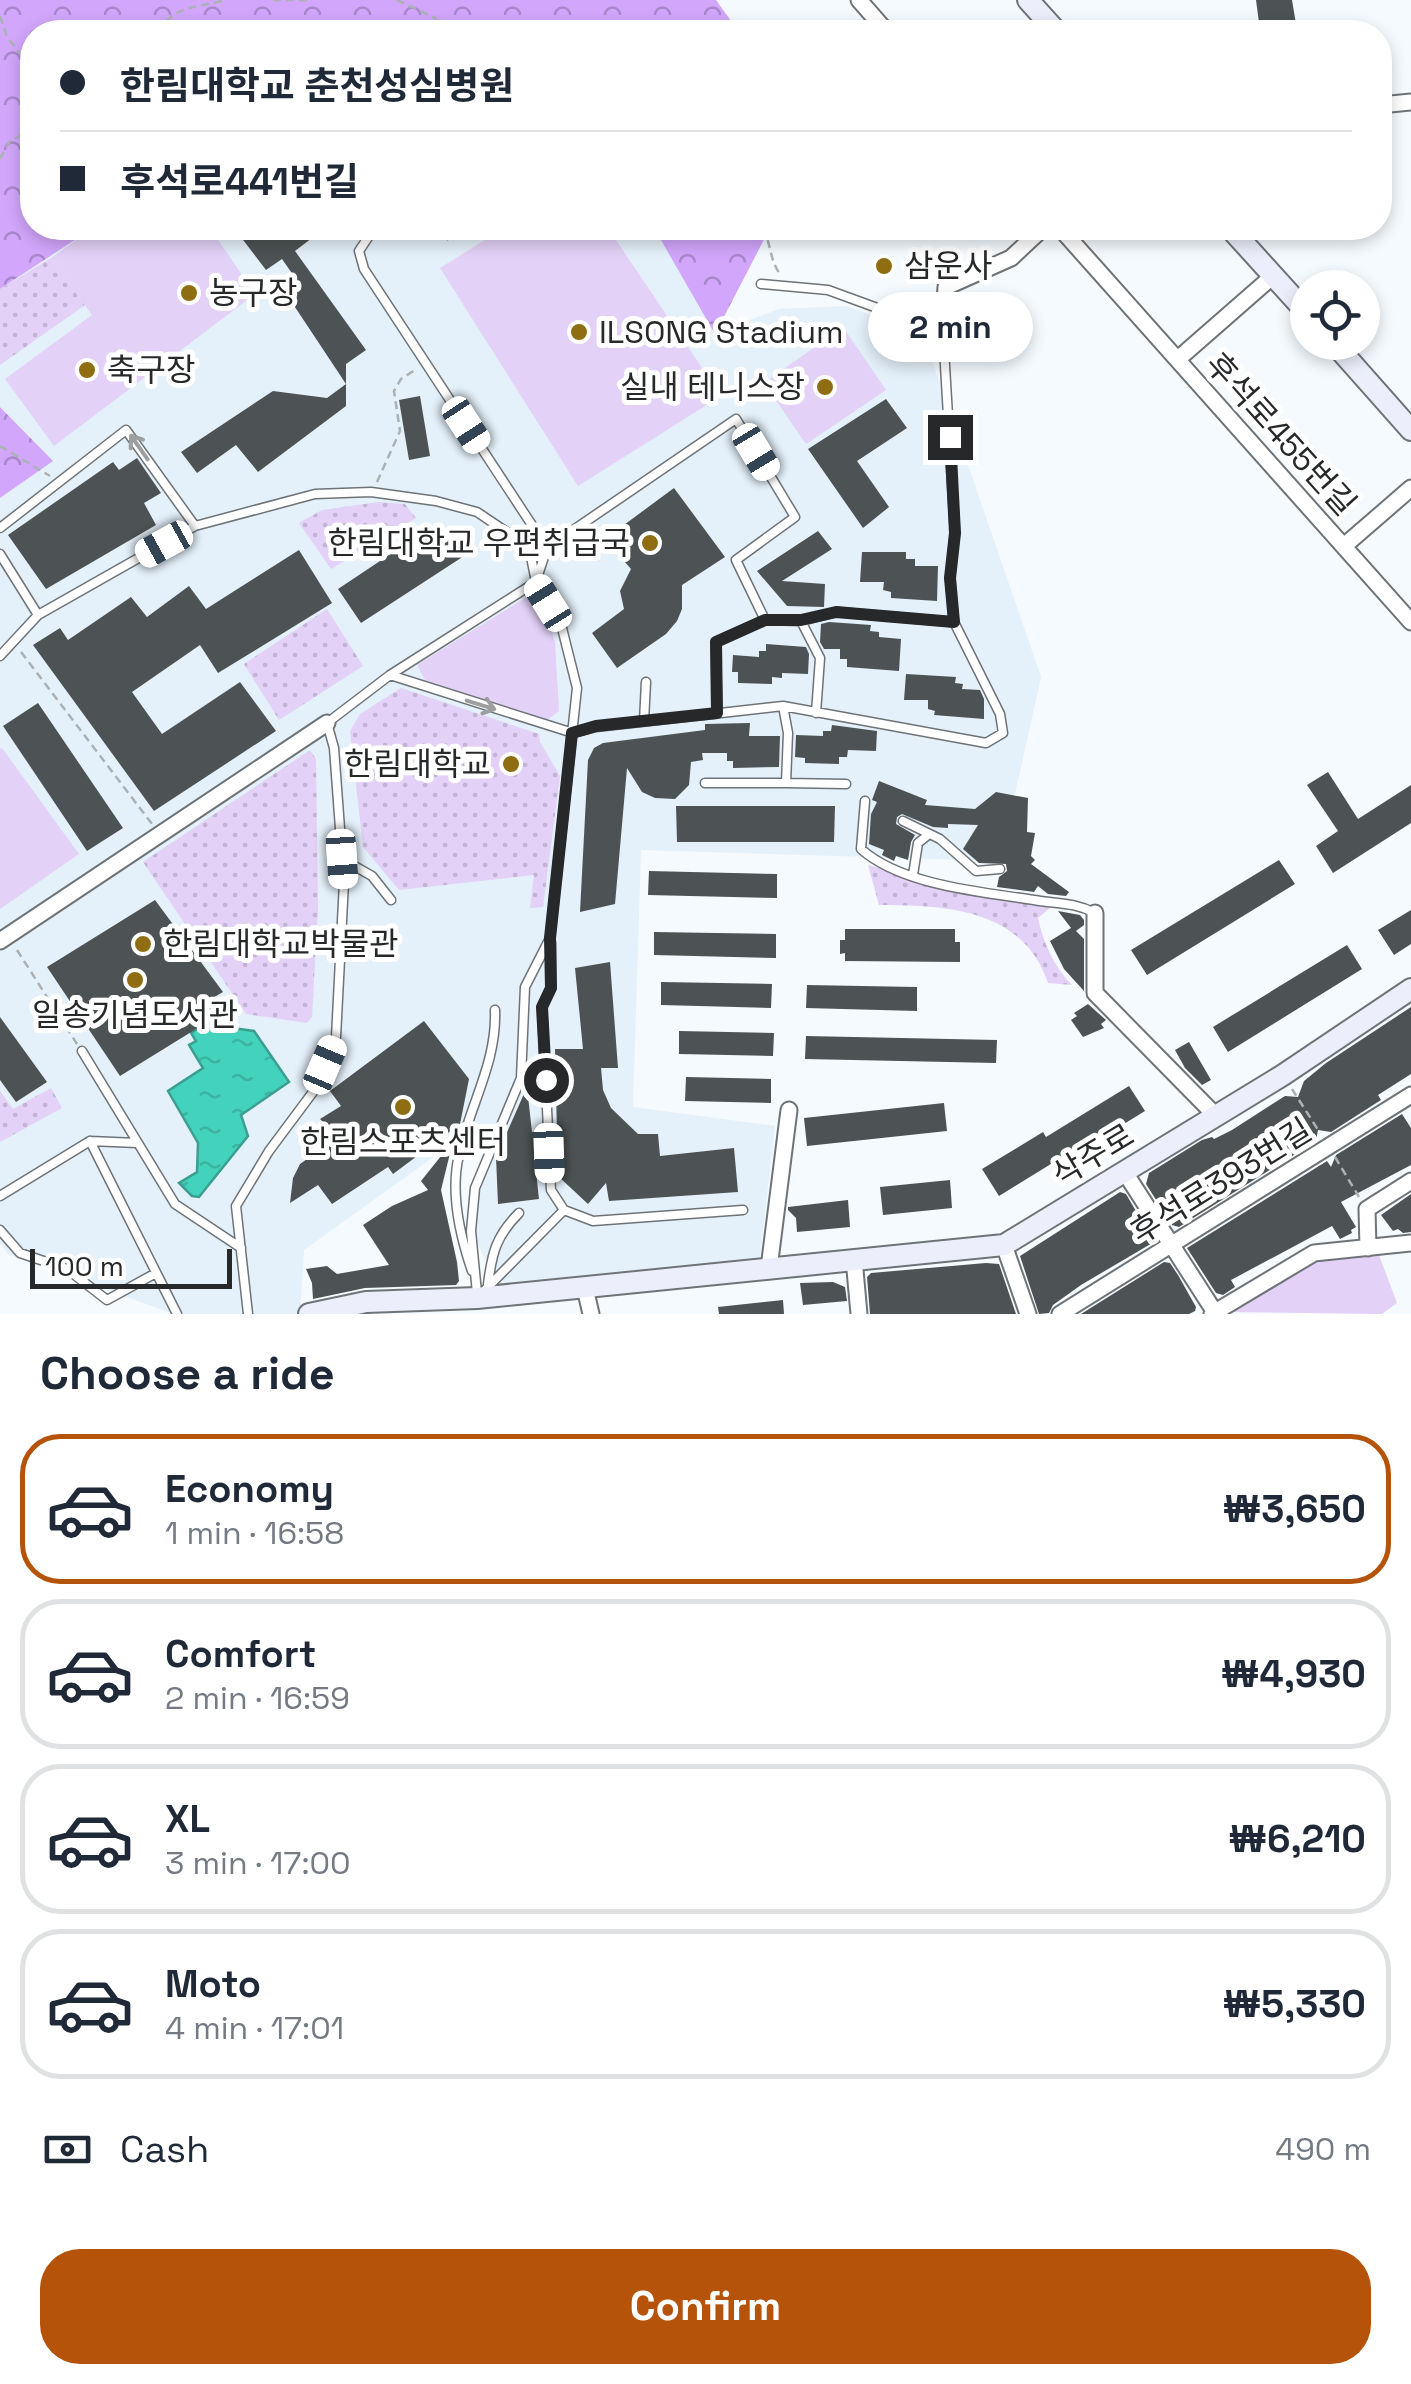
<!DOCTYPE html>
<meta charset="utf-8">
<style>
:root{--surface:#fff;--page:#f6f6f7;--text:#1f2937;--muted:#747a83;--line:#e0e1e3;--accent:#b45309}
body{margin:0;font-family:"Space Grotesk","Noto Sans KR",sans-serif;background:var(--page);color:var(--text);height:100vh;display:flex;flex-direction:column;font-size:38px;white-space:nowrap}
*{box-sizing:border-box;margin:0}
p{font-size:32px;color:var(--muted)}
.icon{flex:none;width:55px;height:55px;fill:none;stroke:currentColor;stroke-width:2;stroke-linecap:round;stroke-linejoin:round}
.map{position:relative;height:1314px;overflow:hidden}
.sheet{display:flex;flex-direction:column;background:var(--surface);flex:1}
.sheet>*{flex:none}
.guide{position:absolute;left:20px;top:20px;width:1372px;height:220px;border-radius:40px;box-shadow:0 5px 15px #0003;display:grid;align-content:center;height:220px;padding:0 40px;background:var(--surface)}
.fabs{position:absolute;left:1290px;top:270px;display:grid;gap:20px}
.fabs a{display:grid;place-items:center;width:90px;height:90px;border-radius:50%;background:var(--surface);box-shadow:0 5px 15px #0003;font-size:50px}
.scale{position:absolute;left:30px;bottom:25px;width:202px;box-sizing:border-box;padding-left:10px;border:5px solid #26282a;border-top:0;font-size:28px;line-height:35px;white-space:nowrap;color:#26282a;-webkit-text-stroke:8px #fff;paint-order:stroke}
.end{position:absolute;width:45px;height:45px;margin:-22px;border:12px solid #26282a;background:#fff;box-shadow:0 0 0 5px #fff}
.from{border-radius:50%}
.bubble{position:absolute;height:70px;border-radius:35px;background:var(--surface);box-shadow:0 5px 15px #0003;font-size:32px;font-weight:600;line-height:70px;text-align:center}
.car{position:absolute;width:30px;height:60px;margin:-30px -15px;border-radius:12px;box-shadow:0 0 8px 2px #0007;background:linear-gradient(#fff 24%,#345 0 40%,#fff 0 76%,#345 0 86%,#fff 0)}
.guide b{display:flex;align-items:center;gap:35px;height:95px;font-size:38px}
.guide b+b{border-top:2px solid var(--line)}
.guide i{width:25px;height:25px;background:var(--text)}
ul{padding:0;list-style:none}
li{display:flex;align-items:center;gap:30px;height:150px;margin:0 20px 15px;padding:0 20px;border:5px solid var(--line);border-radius:40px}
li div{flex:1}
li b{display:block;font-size:38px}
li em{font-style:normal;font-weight:600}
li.active{border-color:var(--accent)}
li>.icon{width:90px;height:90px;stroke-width:1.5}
h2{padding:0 40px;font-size:45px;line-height:120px}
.pay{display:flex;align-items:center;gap:25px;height:110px;padding:0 40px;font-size:38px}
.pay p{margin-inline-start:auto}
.cta{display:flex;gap:20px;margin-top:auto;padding:20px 40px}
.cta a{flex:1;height:115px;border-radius:40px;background:var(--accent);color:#fff;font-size:40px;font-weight:600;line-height:115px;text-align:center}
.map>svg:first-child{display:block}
.built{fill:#e4f0fa}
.grass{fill:url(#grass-dots)}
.forest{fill:url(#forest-crowns)}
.park{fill:#e3d1f7}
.water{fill:url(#water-ripples);stroke:#3a9f90;stroke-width:2.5}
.building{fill:#4d5354}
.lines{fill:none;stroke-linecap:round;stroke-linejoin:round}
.lane-casing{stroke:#6e7377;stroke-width:11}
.street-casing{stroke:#6e7377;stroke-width:19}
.secondary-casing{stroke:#6e7377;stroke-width:24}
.path{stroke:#acb1b4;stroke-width:2.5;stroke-dasharray:8 5;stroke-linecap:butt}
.lane{stroke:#fff;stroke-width:8}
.street{stroke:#fff;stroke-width:15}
.secondary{stroke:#eceffb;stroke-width:20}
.oneway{stroke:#9d9e9f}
.route{stroke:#26282a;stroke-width:12}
.poi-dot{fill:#8f6d12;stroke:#fff;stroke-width:4}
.labels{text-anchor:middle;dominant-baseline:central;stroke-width:10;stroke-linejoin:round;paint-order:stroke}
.poi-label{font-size:32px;fill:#26282a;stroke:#fff;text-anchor:start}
.street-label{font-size:32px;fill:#26282a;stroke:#fff}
</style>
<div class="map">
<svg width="1411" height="1314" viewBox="0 0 1411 1314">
<defs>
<pattern id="grass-dots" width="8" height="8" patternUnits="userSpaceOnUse" patternTransform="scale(2.5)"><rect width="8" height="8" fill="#e3d1f7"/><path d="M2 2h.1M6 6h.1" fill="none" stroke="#c3b3d4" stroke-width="1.8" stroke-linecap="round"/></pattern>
<pattern id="forest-crowns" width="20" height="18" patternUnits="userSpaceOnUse" patternTransform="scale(2.5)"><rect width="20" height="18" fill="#d1a6fb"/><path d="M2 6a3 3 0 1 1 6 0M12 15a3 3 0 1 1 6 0" fill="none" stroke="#a987cb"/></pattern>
<pattern id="water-ripples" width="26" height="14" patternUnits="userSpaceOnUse" patternTransform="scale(2.5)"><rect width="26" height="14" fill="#43d2bc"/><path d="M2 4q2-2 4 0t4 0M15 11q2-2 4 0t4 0" fill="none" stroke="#3bb4a2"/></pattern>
</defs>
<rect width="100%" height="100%" fill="#f4fafe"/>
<path class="built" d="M93 228H654L715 333 779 309 846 306 923 334 1041 677 1000 861 641 850 633 1107 775 1126 759 1265 585 1275 500 1289 471 1231 475 1188 486 1156 457 1140 304 1250 300 1314H174L8 1254 0 1243V498L52 461 0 407V289Z"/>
<path class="grass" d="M51 258 85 305 0 365V289Z
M379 502 405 504 416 518 331 569 299 523 322 510Z
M327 609 363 666 279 720 244 664Z
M401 688 539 734 540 742 560 776 543 907 530 908 534 875 399 890 363 847 350 731 360 714Z
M310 750 316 759 318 908 312 1017 307 1023 246 1014 143 862Z
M868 865 952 889 1050 908 1038 918C1043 942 1054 967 1072 985L1048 983C1023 909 947 905 879 905Z
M51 1088 62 1108 0 1142V1091L13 1109Z"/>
<path class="forest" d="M0 0H716L739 32H32V228H93L0 289Z
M654 228H770L715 334Z
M0 407 53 461 0 498Z"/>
<path class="park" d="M93 228H210L255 294 54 446 5 379 92 315 51 258Z
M504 228H608L721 396 578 486 440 268Z
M843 327 886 390 806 444 764 383Z
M528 596 548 618 555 643 559 711 547 720 425 680 417 665Z
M2 748 79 854 0 909V749Z
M1377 1250 1397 1303 1382 1314 1229 1312 1319 1258Z"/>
<path class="water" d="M217 1016 225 1027 254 1031 289 1082 241 1115 248 1136 199 1197 192 1196 179 1183 197 1172 198 1143 168 1091 203 1068 189 1045 196 1041 191 1033Z"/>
<path class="building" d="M1256 0H1292L1296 24 1260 30Z
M234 228H325L295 251 366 350 346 364V384L285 292 298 282 282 259 266 270Z
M346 384V406L258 472 236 445 197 473 181 452 273 391 327 398Z
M420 396 430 456 409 460 399 400Z
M886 399 907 428 857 461 889 507 863 528 808 449Z
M137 458 161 493 144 503 156 525 46 589 8 535 113 462 119 470Z
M674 488 725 557 682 585V609L677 621 666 634 617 668 592 633 624 609 620 591 631 569 605 539Z
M437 523 464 556 361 623 338 589Z
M818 531 832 549 782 581 825 584 824 607 787 606 757 571Z
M299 550 332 603 218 673 200 645 132 692 162 734 240 682 276 731 154 811 33 645 60 628 68 640 131 597 147 617 189 586 206 609Z
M862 552H906V559H915V566H938L937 601 891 598V592L883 590 884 582H860Z
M829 622 871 625 870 631 879 632V637L901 639 899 671 847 667V659H840V649H824L820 642 821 624Z
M766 644 806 647 809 654 808 674 782 673V678L772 677V684L738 683V672H732L733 655 759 657V651H766Z
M906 674 956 677 955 683 963 684 962 689 980 690 984 699V719L934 715 935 711 928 709V700H904Z
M38 703 123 828 87 851 3 726Z
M750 723 749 736H780L779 767 733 768V761H727V753H702L703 760 691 762 689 785 675 799 655 798 642 792 627 768 615 904 580 912 588 760 594 748 603 743 705 730V724Z
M832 725 877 731 876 751 848 750 847 757H839V764L805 763V758L795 757 796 735 823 736V731H831Z
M1328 772 1358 819 1411 785V823L1333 873 1316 846 1338 831 1307 785Z
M879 781 927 800 925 805 975 809 996 792 1028 798 1027 832 1035 833 1031 856 1035 860 1031 864 1069 892 1066 896 1048 894 1038 886 1034 892 997 887 999 877 1007 871 1006 864 979 863 963 849 978 825 948 824V828L933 827 902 814 897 817 896 824 915 835 911 842 908 860 896 856 894 861 882 855 884 850 869 844 871 814 877 802 872 800Z
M676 806H835L834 842H677Z
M1279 860 1295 884 1147 975 1131 950Z
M649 871 777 874V898L648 895Z
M155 900 223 992 206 1002 217 1016 120 1076 47 967Z
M1411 910V944L1394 955 1378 930Z
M1058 911 1080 915 1084 920V925L1076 931 1084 939V991L1064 969 1050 941 1071 928Z
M845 929H955V942H960V962L845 961V953L840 954V940H845Z
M654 932 776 934V958L654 955Z
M1347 945 1362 969 1228 1052 1213 1027Z
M610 962 618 1068H601L603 1090 611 1108 638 1134H658L660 1156 734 1148 738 1192 609 1201 606 1183 588 1204 558 1176 555 1049H583L575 968Z
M661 982 772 984 771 1008 661 1005Z
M807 985 917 987V1011L806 1008Z
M1088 1004 1106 1020 1101 1024 1104 1028 1083 1037 1071 1020 1077 1016 1074 1013Z
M1411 1007V1074L1378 1095 1381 1100 1331 1132 1318 1130 1316 1141 1179 1227 1172 1225 1146 1184 1149 1173 1202 1140 1212 1137 1214 1139 1232 1130 1285 1096 1298 1097 1304 1081 1326 1063Z
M0 1017 47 1082 16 1102 0 1080Z
M424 1021 469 1079 460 1124 393 1174 388 1167 332 1204 318 1185 290 1203 293 1178 300 1164 324 1147 316 1128 323 1122 320 1119 341 1106 330 1091Z
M679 1031 774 1033 773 1056 679 1054Z
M806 1036 997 1040 996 1063 805 1059Z
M1189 1042 1211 1080 1202 1085 1185 1068 1175 1050Z
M686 1077 771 1079V1103L685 1101Z
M1129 1086 1145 1111 1062 1162 1059 1159 999 1196 982 1169 1043 1132 1046 1137Z
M527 1087 532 1132 541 1131 542 1161 534 1153 539 1199 498 1204 496 1157Z
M944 1103 947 1131 807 1146 804 1118Z
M1402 1114 1411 1128V1165L1341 1202 1356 1227 1351 1230 1352 1233 1340 1239 1332 1226 1231 1280 1235 1287 1223 1295 1216 1293 1187 1248 1327 1161 1331 1167 1336 1155Z
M453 1141 441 1190 457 1262 459 1281 456 1285 365 1288 313 1299 312 1283 306 1269 327 1266 337 1274 389 1265 363 1225 392 1206 428 1190 421 1181Z
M950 1180 952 1208 883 1215 880 1187Z
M1120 1192 1126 1194 1154 1242 1081 1285 1053 1305 1049 1313 1039 1314 1020 1256Z
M1411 1194V1232L1403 1233 1398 1229 1393 1231 1381 1215Z
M848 1200 850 1227 797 1232 796 1218 788 1210V1207Z
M1164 1262 1170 1263 1178 1275 1196 1307 1195 1311 1189 1314H1081Z
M986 1263 999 1264 1016 1314H870L867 1277 871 1273Z
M833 1282 845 1287 847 1301 803 1305 800 1283Z
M783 1300 784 1314H719L718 1307Z"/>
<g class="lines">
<defs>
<path id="lane" d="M379 228 371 233 359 251 364 269 547 548
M0 528 126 430 195 526
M0 554 38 615
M537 578 547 548 736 419 795 517 736 560 765 620 716 642 717 713
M765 620 801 621 837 612 954 622
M801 621 820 658 816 713
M0 656 38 615 195 526 315 494 371 492 436 501 477 512 529 547 536 582 561 624 577 688 550 938 525 987 521 1078 475 1188 471 1231 477 1293
M390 675 573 733 596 727 783 706 986 743 1003 733 1000 714 954 622 950 578 955 533 943 332 828 290 761 284
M644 721 646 682
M705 783H786L788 733 783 706
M786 783 846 784
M865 801 861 849C901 885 981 892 1034 900 1056 904 1074 902 1095 913
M903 821 940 839 976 871 1000 869
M342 859 372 876 391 900
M913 875 918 843 928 835
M551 943V988L542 1007 551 1190 564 1210
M82 1051 175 1204 241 1248
M90 1141 137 1143
M0 1196 90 1141 177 1314
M0 1230 20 1253 67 1269 107 1300 156 1273
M472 1271C460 1236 450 1192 459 1155 470 1104 497 1063 495 1010
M488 1284C492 1253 496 1236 519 1213
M484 1291 564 1210 593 1221 743 1210
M248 1314 236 1206 269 1151 313 1092 336 1037 344 882 334 748 327 723 390 675 536 582"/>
<path id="street" d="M859 0 887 32
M1380 105 1411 102
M1060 228 1411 622
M943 332 946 287 1011 258 1043 228
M1178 359 1273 276
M1344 546 1411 488
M1095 913V993L1216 1116
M0 941 327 723
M1124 1171 1216 1314
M1004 1245 1028 1314
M1368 1248 1367 1209 1411 1181
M854 1259 859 1314
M769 1268 789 1110
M585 1288 591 1314
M1060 1314 1411 1095
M1212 1314 1314 1253 1411 1243"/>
<path id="secondary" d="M1028 0 1057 32
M1230 228 1308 314
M1333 342 1411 430
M309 1314 366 1302 477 1298 1004 1245 1283 1075 1411 989"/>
</defs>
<use href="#lane" class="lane-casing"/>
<use href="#street" class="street-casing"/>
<use href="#secondary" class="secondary-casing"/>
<path class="path" d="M273 0H307
M397 0 435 18 448 32
M0 16 7 37 32 69
M159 32C174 4 199 8 225 0
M0 159 10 141 32 130
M431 228 450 241 472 228
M763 228C771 243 770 263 781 275
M0 446 50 476
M377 482 400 431 394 391 401 379 415 370
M21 652 152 824
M17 950 77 1044
M1292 1089 1320 1133
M1335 1157 1359 1197"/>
<use href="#lane" class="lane"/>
<use href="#street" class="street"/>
<use href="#secondary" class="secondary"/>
</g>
<defs><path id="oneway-shaft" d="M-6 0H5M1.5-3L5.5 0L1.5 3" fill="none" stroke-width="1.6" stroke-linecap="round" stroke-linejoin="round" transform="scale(2.5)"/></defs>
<g class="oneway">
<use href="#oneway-shaft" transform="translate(139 447) rotate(-125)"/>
<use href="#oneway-shaft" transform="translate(481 705) rotate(17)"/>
</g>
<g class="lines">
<path class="route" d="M546 1080 542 1007 551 988 550 938 572 733 596 726 717 713 716 642 765 620H801L836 612 954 622 950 578 955 533 950 437"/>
</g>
<g class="poi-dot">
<circle cx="884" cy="266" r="10"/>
<circle cx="189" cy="293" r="10"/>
<circle cx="579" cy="332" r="10"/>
<circle cx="87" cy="370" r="10"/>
<circle cx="825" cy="387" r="10"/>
<circle cx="650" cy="543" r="10"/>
<circle cx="511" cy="764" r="10"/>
<circle cx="143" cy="944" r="10"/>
<circle cx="135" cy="980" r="10"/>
<circle cx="403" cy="1107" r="10"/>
</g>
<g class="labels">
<g class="poi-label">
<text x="904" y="266">삼운사</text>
<text x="209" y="293">농구장</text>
<text x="599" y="332">ILSONG Stadium</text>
<text x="107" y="370">축구장</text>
<text x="805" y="387" text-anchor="end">실내 테니스장</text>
<text x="630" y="543" text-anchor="end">한림대학교 우편취급국</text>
<text x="491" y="764" text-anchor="end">한림대학교</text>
<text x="163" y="944">한림대학교박물관</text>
<text x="135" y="1015" text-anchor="middle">일송기념도서관</text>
<text x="403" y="1142" text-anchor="middle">한림스포츠센터</text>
</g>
<g class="street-label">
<text transform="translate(1281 434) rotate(48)">후석로455번길</text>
<text transform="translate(1093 1155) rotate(-31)">삭주로</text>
<text transform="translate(1221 1181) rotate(-32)">후석로393번길</text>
</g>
</g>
</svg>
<div class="fabs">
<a><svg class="icon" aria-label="locate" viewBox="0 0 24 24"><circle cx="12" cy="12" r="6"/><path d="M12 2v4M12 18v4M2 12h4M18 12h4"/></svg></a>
</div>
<div class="scale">100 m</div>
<i class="end from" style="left:546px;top:1080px"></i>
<i class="end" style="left:950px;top:437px"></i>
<div class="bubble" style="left:868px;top:292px;width:165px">2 min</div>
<i class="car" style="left:466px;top:425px;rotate:147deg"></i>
<i class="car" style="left:756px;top:452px;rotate:149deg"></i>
<i class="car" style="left:164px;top:544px;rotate:241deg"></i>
<i class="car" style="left:548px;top:603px;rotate:328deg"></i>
<i class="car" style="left:342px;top:859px;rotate:176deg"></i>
<i class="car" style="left:325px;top:1065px;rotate:23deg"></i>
<i class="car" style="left:549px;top:1153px;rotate:178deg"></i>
<div class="guide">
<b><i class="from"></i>한림대학교 춘천성심병원</b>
<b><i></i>후석로441번길</b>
</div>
</div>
<section class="sheet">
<h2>Choose a ride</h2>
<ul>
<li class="active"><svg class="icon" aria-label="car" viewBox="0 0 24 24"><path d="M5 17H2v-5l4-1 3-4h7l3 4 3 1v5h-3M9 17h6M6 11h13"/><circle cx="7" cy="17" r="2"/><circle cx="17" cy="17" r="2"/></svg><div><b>Economy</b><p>1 min · 16:58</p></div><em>₩3,650</em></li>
<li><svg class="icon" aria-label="car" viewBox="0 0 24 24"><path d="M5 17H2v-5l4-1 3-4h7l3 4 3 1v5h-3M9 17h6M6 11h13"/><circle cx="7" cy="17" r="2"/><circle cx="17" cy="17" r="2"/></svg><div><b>Comfort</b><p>2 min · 16:59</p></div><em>₩4,930</em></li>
<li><svg class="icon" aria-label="car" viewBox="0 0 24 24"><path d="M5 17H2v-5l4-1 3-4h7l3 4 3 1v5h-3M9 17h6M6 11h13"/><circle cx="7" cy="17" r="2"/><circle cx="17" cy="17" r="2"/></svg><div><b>XL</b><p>3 min · 17:00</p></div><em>₩6,210</em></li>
<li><svg class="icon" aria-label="car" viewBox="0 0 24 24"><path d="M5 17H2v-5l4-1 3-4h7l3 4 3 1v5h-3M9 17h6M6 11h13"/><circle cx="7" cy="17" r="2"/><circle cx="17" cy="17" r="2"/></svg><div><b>Moto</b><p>4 min · 17:01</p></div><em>₩5,330</em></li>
</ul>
<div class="pay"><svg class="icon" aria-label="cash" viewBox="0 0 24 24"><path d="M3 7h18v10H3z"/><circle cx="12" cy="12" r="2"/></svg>Cash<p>490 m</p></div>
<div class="cta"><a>Confirm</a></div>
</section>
